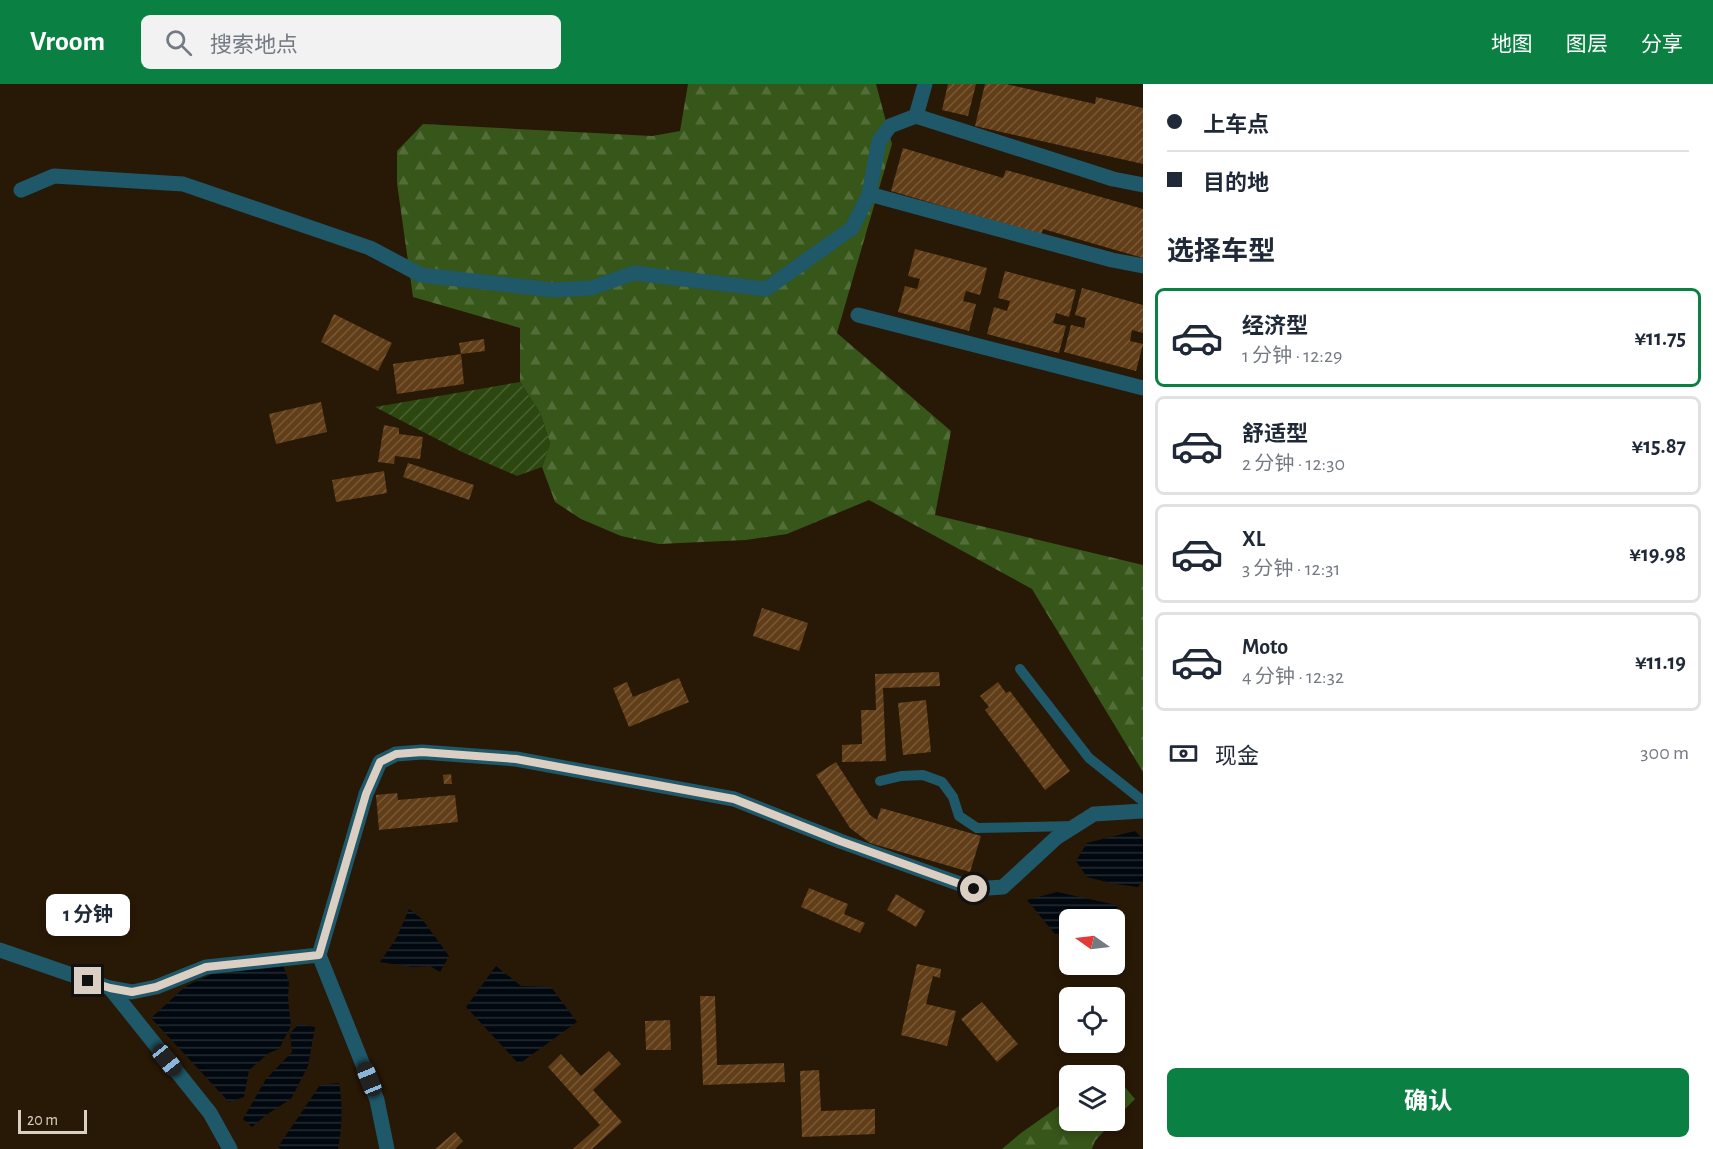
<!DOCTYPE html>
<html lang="zh">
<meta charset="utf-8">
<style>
:root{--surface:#fff;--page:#f2f2f3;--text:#1f2937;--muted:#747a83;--line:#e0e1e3;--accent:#0b8043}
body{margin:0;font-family:"Alegreya Sans","Noto Sans SC",sans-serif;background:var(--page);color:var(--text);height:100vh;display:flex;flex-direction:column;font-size:22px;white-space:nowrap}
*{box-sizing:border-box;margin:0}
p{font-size:20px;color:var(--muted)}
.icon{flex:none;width:33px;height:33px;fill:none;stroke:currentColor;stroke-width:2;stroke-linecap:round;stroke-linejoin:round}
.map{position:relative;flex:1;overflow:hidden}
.details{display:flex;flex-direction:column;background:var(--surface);width:570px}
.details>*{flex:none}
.banner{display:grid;align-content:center;height:132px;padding:0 24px;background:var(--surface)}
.needle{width:39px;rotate:284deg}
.controls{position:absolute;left:1059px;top:825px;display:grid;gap:12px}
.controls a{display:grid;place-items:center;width:66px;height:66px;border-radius:9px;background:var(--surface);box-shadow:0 3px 9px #0003;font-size:30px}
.scale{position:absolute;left:18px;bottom:15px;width:69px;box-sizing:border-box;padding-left:6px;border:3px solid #dbcfc4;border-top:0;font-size:16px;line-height:21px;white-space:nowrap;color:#dbcfc4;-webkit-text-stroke:4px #281806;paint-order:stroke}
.end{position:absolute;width:27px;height:27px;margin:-14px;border:8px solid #dbcfc4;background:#111;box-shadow:0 0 0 3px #111}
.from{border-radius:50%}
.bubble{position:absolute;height:42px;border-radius:9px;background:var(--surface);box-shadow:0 3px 9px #0003;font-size:20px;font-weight:700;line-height:42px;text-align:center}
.car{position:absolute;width:18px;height:36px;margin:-18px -9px;border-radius:8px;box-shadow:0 0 4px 2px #0007;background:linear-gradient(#222 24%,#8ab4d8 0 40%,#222 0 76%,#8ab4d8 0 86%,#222 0)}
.banner b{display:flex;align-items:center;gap:21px;height:57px;font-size:22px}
.banner b+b{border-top:2px solid var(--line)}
.banner i{width:15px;height:15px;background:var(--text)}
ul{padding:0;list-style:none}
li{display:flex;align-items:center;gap:18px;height:99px;margin:0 12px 9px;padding:0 12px;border:3px solid var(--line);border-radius:9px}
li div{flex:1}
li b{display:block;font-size:22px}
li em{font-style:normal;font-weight:700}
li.selected{border-color:var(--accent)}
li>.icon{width:54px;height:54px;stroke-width:1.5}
h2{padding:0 24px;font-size:27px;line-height:72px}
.pay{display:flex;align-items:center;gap:15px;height:66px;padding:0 24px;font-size:22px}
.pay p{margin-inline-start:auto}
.cta{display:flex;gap:12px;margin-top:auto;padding:12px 24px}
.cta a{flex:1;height:69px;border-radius:9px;background:var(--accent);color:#fff;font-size:24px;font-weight:700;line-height:69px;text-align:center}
header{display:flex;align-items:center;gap:36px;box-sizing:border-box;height:84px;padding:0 30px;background:var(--accent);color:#fff}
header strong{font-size:28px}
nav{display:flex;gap:33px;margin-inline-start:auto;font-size:21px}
.search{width:420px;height:54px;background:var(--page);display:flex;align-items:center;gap:15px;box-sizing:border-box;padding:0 21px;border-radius:9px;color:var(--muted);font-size:22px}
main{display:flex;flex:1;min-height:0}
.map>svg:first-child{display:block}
.forest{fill:url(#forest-firs)}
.garden{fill:url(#garden-furrows)}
.water{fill:url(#water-rules)}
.building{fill:url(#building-hatch)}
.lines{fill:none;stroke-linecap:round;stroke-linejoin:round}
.service{stroke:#1e5869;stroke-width:10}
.minor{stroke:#1e5869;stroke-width:15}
.route{stroke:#dbcfc4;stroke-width:8}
</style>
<header>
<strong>Vroom</strong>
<div class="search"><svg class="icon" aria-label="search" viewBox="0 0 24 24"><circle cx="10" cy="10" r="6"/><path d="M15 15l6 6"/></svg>搜索地点</div>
<nav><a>地图</a><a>图层</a><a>分享</a></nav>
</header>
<main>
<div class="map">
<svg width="1143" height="1065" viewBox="0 0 1143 1065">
<defs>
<pattern id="forest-firs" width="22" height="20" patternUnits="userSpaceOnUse" patternTransform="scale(1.5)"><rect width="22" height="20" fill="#375619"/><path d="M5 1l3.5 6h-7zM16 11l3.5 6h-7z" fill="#536d39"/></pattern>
<pattern id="garden-furrows" width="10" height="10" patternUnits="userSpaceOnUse" patternTransform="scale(1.5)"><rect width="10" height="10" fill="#2c4810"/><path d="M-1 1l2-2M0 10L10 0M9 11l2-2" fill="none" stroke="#4a6131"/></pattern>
<pattern id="water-rules" width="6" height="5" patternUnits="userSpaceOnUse" patternTransform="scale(1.5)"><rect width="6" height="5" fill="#01080f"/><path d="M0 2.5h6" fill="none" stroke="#252b30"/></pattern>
<pattern id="building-hatch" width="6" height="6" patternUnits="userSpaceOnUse" patternTransform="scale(1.5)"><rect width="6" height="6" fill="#613e18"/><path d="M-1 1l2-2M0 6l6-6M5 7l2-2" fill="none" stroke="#775938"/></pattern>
</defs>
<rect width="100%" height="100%" fill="#281806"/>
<path class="forest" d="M688 0H876L892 60 837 249 951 347 935 431 1143 481V688L1032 505 869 416 787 450 746 456 659 460 621 452 581 435 555 418 542 383 550 359 540 329 520 298V244L413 213 397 99V67L423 40 652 52 680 47Z
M1117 994 1135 1015 1114 1036V995Z
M1069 1015 1070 1036H1114L1095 1057 1092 1065H1002L1021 1049Z"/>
<path class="garden" d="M520 298 540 329 550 359 542 383 517 392 462 368 375 323Z"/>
<path class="water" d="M1135 747 1143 755V797L1138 803 1115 800 1087 793 1076 777 1087 759Z
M1057 808 1117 821 1118 836H1070L1069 848 1055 850 1027 816Z
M409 825 422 835 449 872 440 888 430 882 413 883 380 878 397 853Z
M283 881 289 898 288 914 291 942 279 965 269 969 249 986 244 1013 229 1018 151 934 186 902 212 890Z
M496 882 521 902 551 903 577 938 519 980 466 923Z
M299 940 315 943 308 982 291 1015 266 1031 252 1043 243 1035 266 995 292 968 290 949Z
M339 999C343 1021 342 1043 338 1065H281L278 1063 320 1001Z"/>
<path class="building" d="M948 0H976L968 32 942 26Z
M985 0H1006L1095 20 1096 13 1143 24V80L975 42Z
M903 64 1003 94 1006 86 1143 125V174L1043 145 1041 151 891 107Z
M915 165 987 184 980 211 966 207 963 217 976 220 969 247 898 228 905 202 917 205 920 195 908 192Z
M1005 187 1076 206 1069 233 1056 229 1053 239 1066 242 1059 269 987 250 994 223 1007 227 1010 217 998 214Z
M1082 204 1143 221V249L1132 246 1130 257 1143 260 1136 287 1064 268 1071 241 1084 244 1086 234 1075 231Z
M334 230 392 259 378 287 321 258Z
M484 255 485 267 461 270 459 259Z
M461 270 464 300 397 310 393 280Z
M321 318 327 348 276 360 269 330Z
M384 341 399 344V350L423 353 420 375 395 372 394 380 378 378Z
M408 379 474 401 469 416 403 393Z
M384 387 387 409 336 418 332 396Z
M762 524 808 539 799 567 753 552Z
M939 588 940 602 883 604 886 677 842 678V661L862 660 861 626H876L875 590Z
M679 594 689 618 629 643 613 604 627 598 633 613Z
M998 598 1006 609 1010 607 1070 687 1045 706 985 626 989 623 980 612Z
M926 616 931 668 903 671 898 619Z
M836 678 870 731 877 736 881 724 981 752 970 788 870 759 850 744 816 691Z
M451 690 452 700H444L443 691Z
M397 709 398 716 455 711 458 738 379 746 376 711Z
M809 804 848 820 844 830 865 839 860 849 801 823Z
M896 810 925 827 916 843 887 826Z
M917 880 941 885 940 894 933 892 926 920 956 927 947 962 901 951Z
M700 912H715L717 981 784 979 785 998 703 1001Z
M982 918 1018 960 997 978 961 935Z
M670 936 671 966H646L645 937Z
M609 967 621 980 593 1006 622 1038 592 1065H573L600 1041 548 983 561 970 581 992Z
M819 986 821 1027 875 1025V1050L802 1053 800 987Z
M455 1048 463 1057 455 1065H435Z"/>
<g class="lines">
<path class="service" d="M1020 585 1089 674 1143 717
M880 697 901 692 923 691 942 698 953 713 959 732 977 744 1075 742"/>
<path class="minor" d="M916 32 925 0
M21 106 54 92 183 100 370 164 421 191 554 206 591 204 634 189 766 205 852 144 869 110 879 57 890 42 916 32 1113 95 1143 101
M869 110 1112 176 1143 182
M858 231 1143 304
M0 866 110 904 132 908 156 903 206 883 319 871
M110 904 210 1029 230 1065
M387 1065 377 1016 319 871 366 710 380 678 396 670 422 668 516 675 734 715 840 757 974 805 1003 803 1056 754 1094 730 1143 727"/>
</g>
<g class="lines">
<path class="route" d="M88 897 110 904 132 908 156 903 206 883 319 871 366 710 380 678 396 670 422 668 516 675 734 715 840 757 974 805"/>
</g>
</svg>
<div class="controls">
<a><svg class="needle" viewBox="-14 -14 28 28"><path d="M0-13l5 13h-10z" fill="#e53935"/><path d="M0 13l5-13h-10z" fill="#747a83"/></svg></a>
<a><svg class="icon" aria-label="locate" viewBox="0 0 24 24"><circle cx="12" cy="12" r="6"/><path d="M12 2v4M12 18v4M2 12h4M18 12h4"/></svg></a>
<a><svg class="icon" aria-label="layers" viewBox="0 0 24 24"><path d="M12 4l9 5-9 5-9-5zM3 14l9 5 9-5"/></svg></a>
</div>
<div class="scale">20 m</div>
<i class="end from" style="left:974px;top:805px"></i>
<i class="end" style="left:88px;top:897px"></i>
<div class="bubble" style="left:46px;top:810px;width:84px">1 分钟</div>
<i class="car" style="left:167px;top:976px;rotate:141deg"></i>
<i class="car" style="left:369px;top:995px;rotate:338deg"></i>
</div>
<section class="details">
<div class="banner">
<b><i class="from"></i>上车点</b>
<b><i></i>目的地</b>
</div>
<h2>选择车型</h2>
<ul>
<li class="selected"><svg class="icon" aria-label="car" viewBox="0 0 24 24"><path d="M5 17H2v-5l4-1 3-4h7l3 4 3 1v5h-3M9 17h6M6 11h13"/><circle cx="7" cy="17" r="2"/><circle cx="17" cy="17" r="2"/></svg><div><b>经济型</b><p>1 分钟 · 12:29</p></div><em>¥11.75</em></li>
<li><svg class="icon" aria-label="car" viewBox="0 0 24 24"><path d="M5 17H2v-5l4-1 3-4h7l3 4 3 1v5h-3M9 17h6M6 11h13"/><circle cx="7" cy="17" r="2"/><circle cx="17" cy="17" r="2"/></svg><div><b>舒适型</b><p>2 分钟 · 12:30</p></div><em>¥15.87</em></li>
<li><svg class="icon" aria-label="car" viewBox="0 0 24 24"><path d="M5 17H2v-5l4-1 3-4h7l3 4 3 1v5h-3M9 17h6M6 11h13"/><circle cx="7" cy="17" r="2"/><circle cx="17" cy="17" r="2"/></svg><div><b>XL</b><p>3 分钟 · 12:31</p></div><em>¥19.98</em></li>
<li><svg class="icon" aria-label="car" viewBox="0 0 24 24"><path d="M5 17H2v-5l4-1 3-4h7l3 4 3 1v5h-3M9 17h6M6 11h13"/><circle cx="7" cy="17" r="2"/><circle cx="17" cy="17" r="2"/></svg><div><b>Moto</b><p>4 分钟 · 12:32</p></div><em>¥11.19</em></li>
</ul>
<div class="pay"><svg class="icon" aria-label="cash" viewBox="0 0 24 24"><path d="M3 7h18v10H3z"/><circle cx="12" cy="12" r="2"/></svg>现金<p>300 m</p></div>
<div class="cta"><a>确认</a></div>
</section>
</main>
